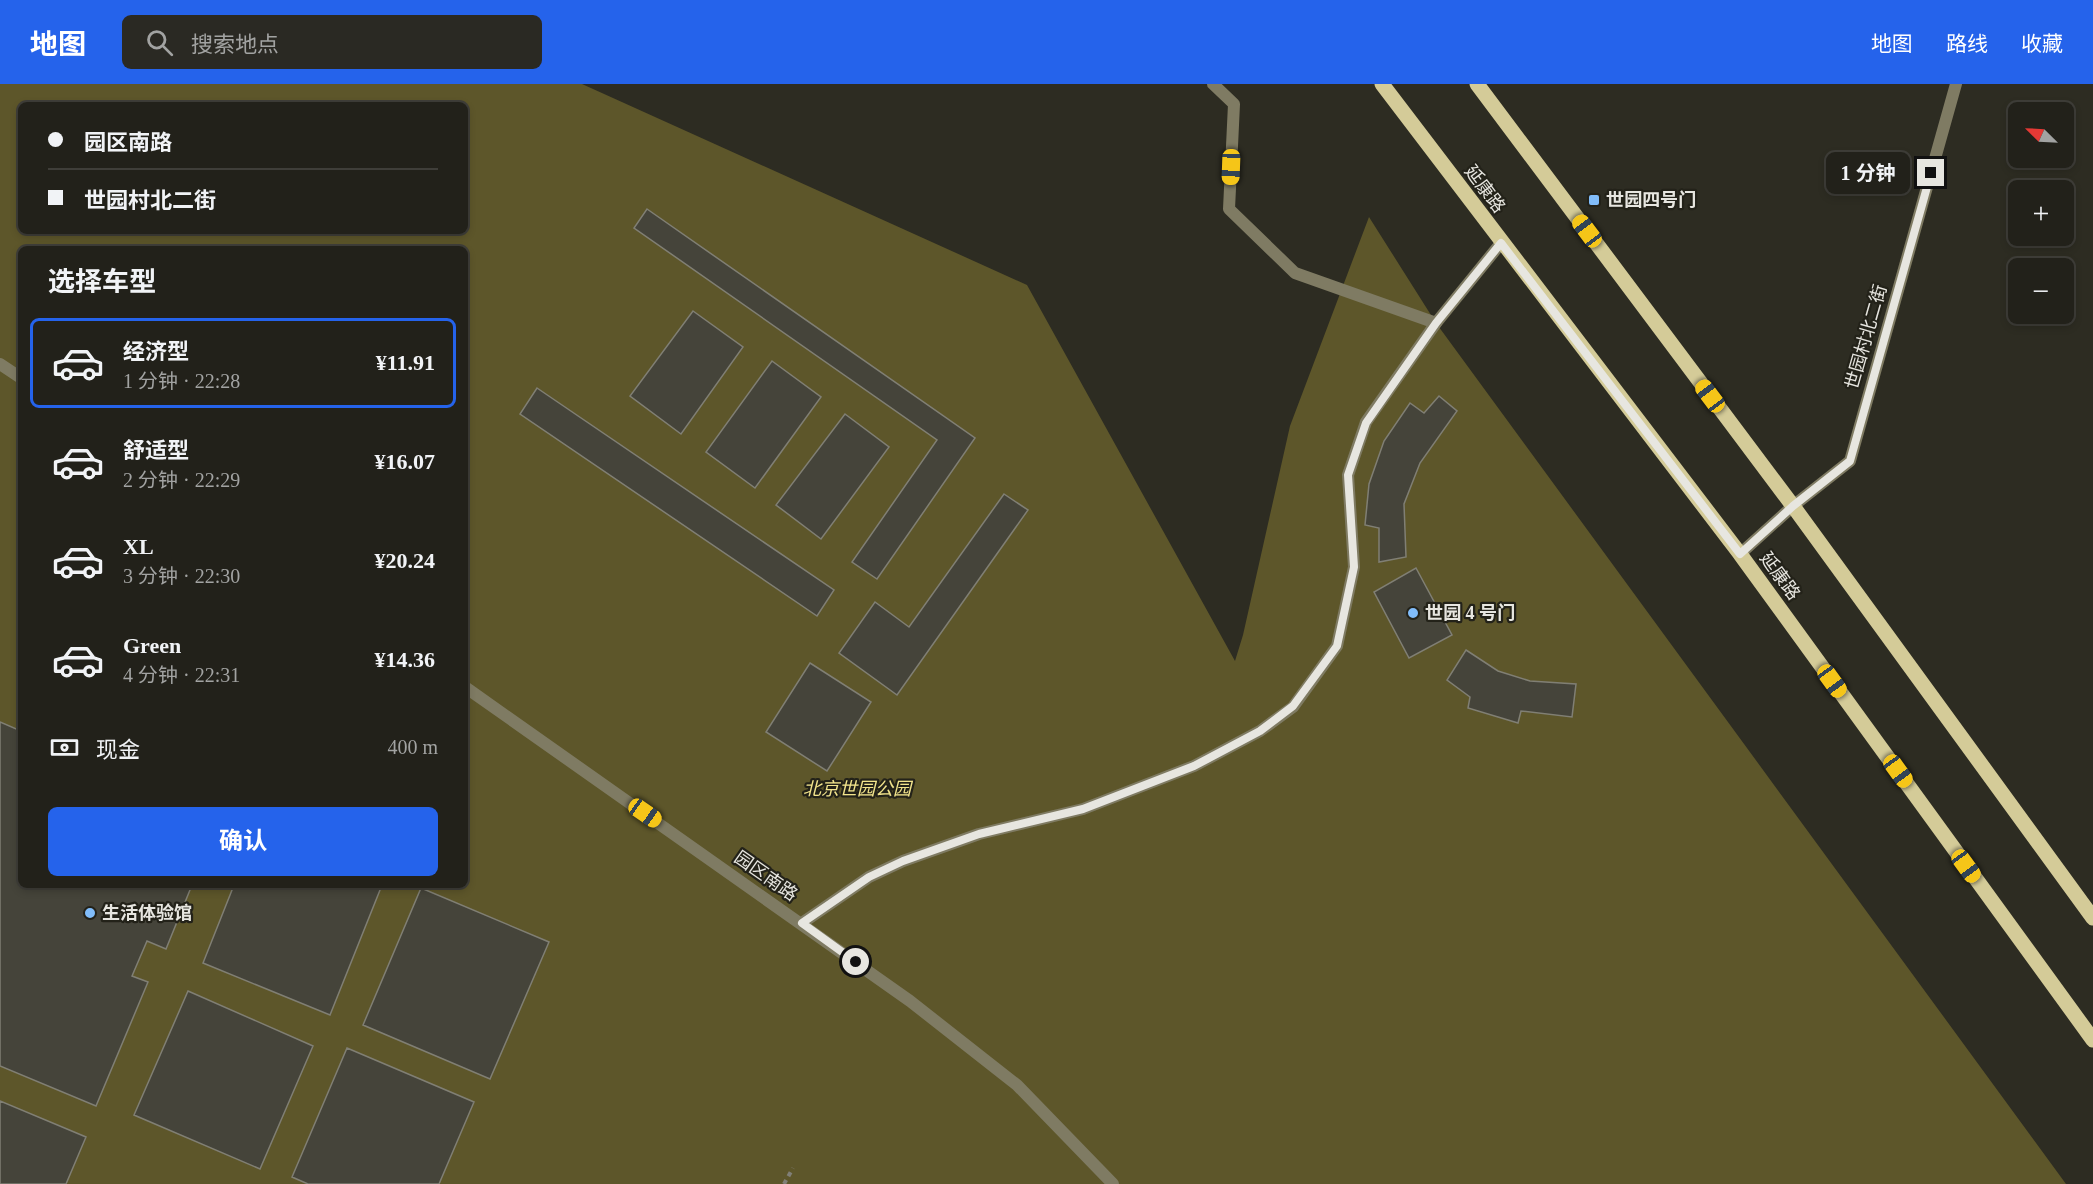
<!DOCTYPE html>
<html lang="zh">
<meta charset="utf-8">
<style>
:root{--surface:#22211a;--page:#2a2923;--text:#f1f3f6;--muted:#a2a3a2;--line:#3f3e39;--accent:#2563eb}
body{margin:0;font-family:"Times New Roman","Noto Sans SC",serif;background:var(--page);color:var(--text);height:100vh;display:flex;flex-direction:column;font-size:22px;white-space:nowrap}
*{box-sizing:border-box;margin:0}
p{font-size:20px;color:var(--muted)}
.icon{flex:none;width:33px;height:33px;fill:none;stroke:currentColor;stroke-width:2;stroke-linecap:round;stroke-linejoin:round}
.map{position:relative;flex:1;overflow:hidden}
.panel{position:absolute;left:18px;top:162px;width:450px;height:642px;display:flex;flex-direction:column;background:var(--surface);border-radius:9px;box-shadow:0 3px 9px #0003,0 0 0 2px var(--line)}
.panel>*{flex:none}
.guide{position:absolute;left:18px;top:18px;width:450px;height:132px;border-radius:9px;box-shadow:0 3px 9px #0003,0 0 0 2px var(--line);display:grid;align-content:center;height:132px;padding:0 30px;background:var(--surface)}
.needle{width:39px;rotate:294deg}
.tools{position:absolute;left:2008px;top:18px;display:grid;gap:12px}
.tools a{display:grid;place-items:center;width:66px;height:66px;border-radius:9px;background:var(--surface);box-shadow:0 3px 9px #0003,0 0 0 2px var(--line);font-size:30px}
.end{position:absolute;width:27px;height:27px;margin:-14px;border:8px solid #e7e6e0;background:#111;box-shadow:0 0 0 3px #111}
.from{border-radius:50%}
.bubble{position:absolute;height:42px;border-radius:9px;background:var(--surface);box-shadow:0 3px 9px #0003,0 0 0 2px var(--line);font-size:20px;font-weight:700;line-height:42px;text-align:center}
.car{position:absolute;width:18px;height:36px;margin:-18px -9px;border-radius:8px;box-shadow:0 0 4px 2px #0007;background:linear-gradient(#f5c518 24%,#345 0 40%,#f5c518 0 76%,#345 0 86%,#f5c518 0)}
.guide b{display:flex;align-items:center;gap:21px;height:57px;font-size:22px}
.guide b+b{border-top:2px solid var(--line)}
.guide i{width:15px;height:15px;background:var(--text)}
ul{padding:0;list-style:none}
li{display:flex;align-items:center;gap:18px;height:90px;margin:0 12px 9px;padding:0 18px;border:3px solid transparent;border-radius:9px}
li div{flex:1}
li b{display:block;font-size:22px}
li em{font-style:normal;font-weight:700}
li.active{border-color:var(--accent)}
li>.icon{width:54px;height:54px;stroke-width:1.5}
h2{padding:0 30px;font-size:27px;line-height:72px}
.pay{display:flex;align-items:center;gap:15px;height:66px;padding:0 30px;font-size:22px}
.pay p{margin-inline-start:auto}
.primary-button{display:flex;gap:12px;margin-top:auto;padding:12px 30px}
.primary-button a{flex:1;height:69px;border-radius:9px;background:var(--accent);color:#fff;font-size:24px;font-weight:700;line-height:69px;text-align:center}
header{display:flex;align-items:center;gap:36px;box-sizing:border-box;height:84px;padding:0 30px;background:var(--accent);color:#fff}
header strong{font-size:28px}
nav{display:flex;gap:33px;margin-inline-start:auto;font-size:21px}
.search{width:420px;height:54px;background:var(--page);display:flex;align-items:center;gap:15px;box-sizing:border-box;padding:0 21px;border-radius:9px;color:var(--muted);font-size:22px}
.map>svg:first-child{display:block}
.green{fill:#5d562a;fill-rule:evenodd}
.building{fill:#45443a;stroke:#807f74;stroke-width:1.5}
.lines{fill:none;stroke-linecap:round;stroke-linejoin:round}
.path{stroke:#807f77;stroke-width:4;stroke-dasharray:4.5 4.5;stroke-linecap:butt}
.service{stroke:#7f7b63;stroke-width:12}
.tertiary{stroke:#7f7b63;stroke-width:12}
.primary{stroke:#d4cb98;stroke-width:15}
.route{stroke:#e7e6e0;stroke-width:8}
.poi-dot{fill:#81bdfa;stroke:#232219;stroke-width:2}
.labels{text-anchor:middle;dominant-baseline:central;stroke-width:4.5;stroke-linejoin:round;paint-order:stroke}
.street-label{font-size:18px;fill:#e7e6e0;stroke:#232219}
.poi-label{font-size:18px;font-weight:bold;fill:#e7e6e0;stroke:#232219;text-anchor:start}
.park-label{font-size:18px;font-style:italic;fill:#f2e48c;stroke:#232219}
</style>
<header>
<strong>地图</strong>
<div class="search"><svg class="icon" aria-label="search" viewBox="0 0 24 24"><circle cx="10" cy="10" r="6"/><path d="M15 15l6 6"/></svg>搜索地点</div>
<nav><a>地图</a><a>路线</a><a>收藏</a></nav>
</header>
<div class="map">
<svg width="2093" height="1100" viewBox="0 0 2093 1100">
<rect width="100%" height="100%" fill="#2d2c22"/>
<path class="green" d="M0 0H582L1027 201 1235 577 1243 551 1290 342 1369 133 1436 239 2066 1100H0ZM21 21H465V147H21ZM21 165H465V801H21Z"/>
<path class="building" d="M647 125 975 354 877 495 852 478 937 356 634 144Z
M693 227 743 263 681 350 630 312Z
M772 277 821 313 755 404 706 368Z
M537 304 834 506 817 532 520 330Z
M1439 312 1457 327 1420 379 1404 420 1406 473 1379 478V444L1365 441 1369 400 1384 357 1410 319 1424 329Z
M845 330 889 363 821 455 776 421Z
M1004 410 1028 426 897 611 839 569 875 518 909 543Z
M1416 484 1452 551 1409 574 1374 508Z
M1466 566 1498 587 1530 597 1576 600 1572 633 1521 627 1518 639 1468 624 1470 613 1447 596Z
M810 579 871 618 827 687 766 648Z
M0 638 21 647V801H192L166 865 147 857 132 892 148 898 96 1022 0 982Z
M234 801H382L330 931 203 879Z
M421 804 549 858 490 995 363 941Z
M188 907 313 962 260 1085 134 1031Z
M347 964 474 1018 439 1100H308L292 1093Z
M0 1017 86 1053 66 1100H0Z"/>
<g class="lines">
<path class="path" d="M784 1100 793 1084"/>
<path class="service" d="M1213 0 1234 20 1229 125 1295 189 1436 239"/>
<path class="tertiary" d="M0 280 21 294
M1740 470 1793 422 1850 377 1956 0
M465 603 910 917 1017 1001 1113 1100
M802 839 869 793 903 777 979 750 1083 725 1194 682 1260 647 1293 623 1337 562 1354 483 1348 391 1366 338 1436 239 1501 159"/>
<path class="primary" d="M1382 0 1740 470 2093 956
M1477 0 1793 422 2093 834"/>
</g>
<g class="lines">
<path class="route" d="M856 878 802 839 869 793 903 777 979 750 1083 725 1194 682 1260 647 1293 622 1337 562 1354 483 1348 391 1366 339 1436 239 1501 159 1740 470 1793 422 1850 377 1931 89"/>
</g>
<g class="poi-dot">
<rect x="1588" y="110" width="12" height="12" rx="3"/>
<circle cx="1413" cy="529" r="6"/>
<circle cx="90" cy="829" r="6"/>
</g>
<g class="labels">
<g class="street-label">
<text transform="translate(1485 105) rotate(53)">延康路</text>
<text transform="translate(1866 253) rotate(-74)">世园村北二街</text>
<text transform="translate(1780 492) rotate(54)">延康路</text>
<text transform="translate(766 792) rotate(35)">园区南路</text>
</g>
<g class="poi-label">
<text x="1606" y="116">世园四号门</text>
<text x="1425" y="529">世园 4 号门</text>
<text x="102" y="829">生活体验馆</text>
</g>
<g class="park-label">
<text x="857" y="705">北京世园公园</text>
</g>
</g>
</svg>
<div class="tools">
<a><svg class="needle" viewBox="-14 -14 28 28"><path d="M0-13l5 13h-10z" fill="#e53935"/><path d="M0 13l5-13h-10z" fill="#a2a3a2"/></svg></a>
<a>+</a>
<a>−</a>
</div>
<i class="end from" style="left:856px;top:878px"></i>
<i class="end" style="left:1931px;top:89px"></i>
<div class="bubble" style="left:1826px;top:68px;width:84px">1 分钟</div>
<i class="car" style="left:1231px;top:83px;rotate:182deg"></i>
<i class="car" style="left:1587px;top:147px;rotate:323deg"></i>
<i class="car" style="left:1710px;top:312px;rotate:323deg"></i>
<i class="car" style="left:1832px;top:597px;rotate:144deg"></i>
<i class="car" style="left:1898px;top:687px;rotate:144deg"></i>
<i class="car" style="left:645px;top:729px;rotate:125deg"></i>
<i class="car" style="left:1966px;top:782px;rotate:144deg"></i>
<div class="guide">
<b><i class="from"></i>园区南路</b>
<b><i></i>世园村北二街</b>
</div>
<section class="panel">
<h2>选择车型</h2>
<ul>
<li class="active"><svg class="icon" aria-label="car" viewBox="0 0 24 24"><path d="M5 17H2v-5l4-1 3-4h7l3 4 3 1v5h-3M9 17h6M6 11h13"/><circle cx="7" cy="17" r="2"/><circle cx="17" cy="17" r="2"/></svg><div><b>经济型</b><p>1 分钟 · 22:28</p></div><em>¥11.91</em></li>
<li><svg class="icon" aria-label="car" viewBox="0 0 24 24"><path d="M5 17H2v-5l4-1 3-4h7l3 4 3 1v5h-3M9 17h6M6 11h13"/><circle cx="7" cy="17" r="2"/><circle cx="17" cy="17" r="2"/></svg><div><b>舒适型</b><p>2 分钟 · 22:29</p></div><em>¥16.07</em></li>
<li><svg class="icon" aria-label="car" viewBox="0 0 24 24"><path d="M5 17H2v-5l4-1 3-4h7l3 4 3 1v5h-3M9 17h6M6 11h13"/><circle cx="7" cy="17" r="2"/><circle cx="17" cy="17" r="2"/></svg><div><b>XL</b><p>3 分钟 · 22:30</p></div><em>¥20.24</em></li>
<li><svg class="icon" aria-label="car" viewBox="0 0 24 24"><path d="M5 17H2v-5l4-1 3-4h7l3 4 3 1v5h-3M9 17h6M6 11h13"/><circle cx="7" cy="17" r="2"/><circle cx="17" cy="17" r="2"/></svg><div><b>Green</b><p>4 分钟 · 22:31</p></div><em>¥14.36</em></li>
</ul>
<div class="pay"><svg class="icon" aria-label="cash" viewBox="0 0 24 24"><path d="M3 7h18v10H3z"/><circle cx="12" cy="12" r="2"/></svg>现金<p>400 m</p></div>
<div class="primary-button"><a>确认</a></div>
</section>
</div>
